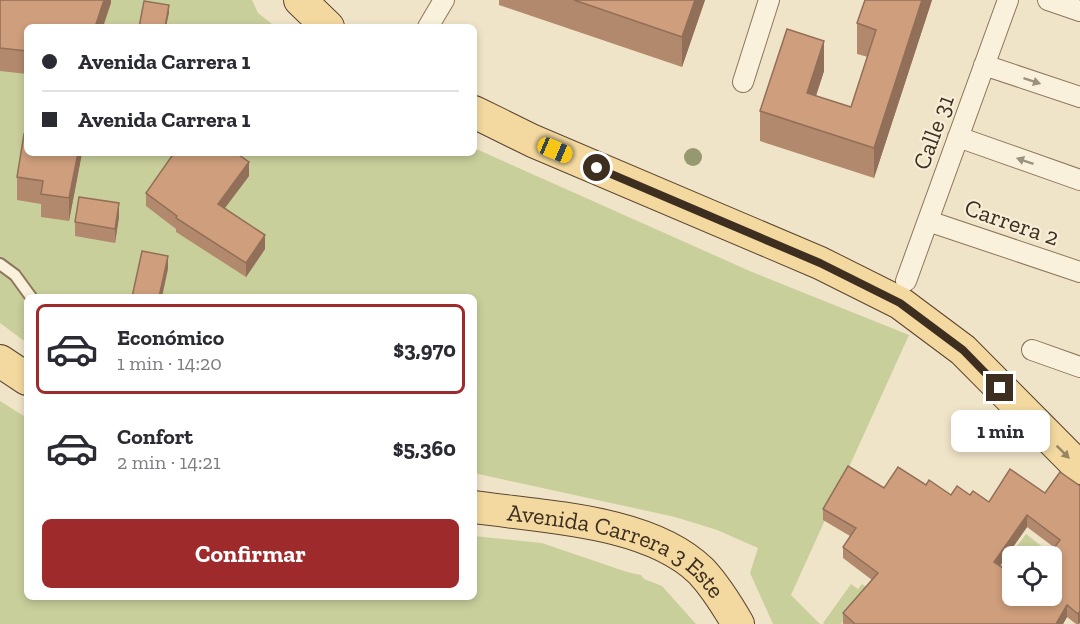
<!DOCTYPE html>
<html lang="es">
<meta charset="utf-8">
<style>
:root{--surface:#fff;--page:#f2f2f3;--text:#2b2b33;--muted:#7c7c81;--line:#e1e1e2;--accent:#9e2a2b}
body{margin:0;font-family:"Zilla Slab",serif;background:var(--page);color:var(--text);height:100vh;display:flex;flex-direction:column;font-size:22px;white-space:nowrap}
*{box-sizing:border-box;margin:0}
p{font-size:20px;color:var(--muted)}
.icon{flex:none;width:33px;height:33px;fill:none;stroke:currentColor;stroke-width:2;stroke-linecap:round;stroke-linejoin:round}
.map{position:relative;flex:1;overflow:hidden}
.sheet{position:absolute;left:24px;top:294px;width:453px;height:306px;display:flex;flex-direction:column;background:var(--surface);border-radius:9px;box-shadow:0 3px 9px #0003}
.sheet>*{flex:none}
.guide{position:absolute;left:24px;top:24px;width:453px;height:132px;border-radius:9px;box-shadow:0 3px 9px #0003;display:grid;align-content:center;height:132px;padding:0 18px;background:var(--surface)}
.buttons{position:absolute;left:1002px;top:546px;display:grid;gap:12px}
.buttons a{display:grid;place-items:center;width:60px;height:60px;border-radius:9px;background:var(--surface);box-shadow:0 3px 9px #0003;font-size:30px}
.end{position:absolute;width:27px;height:27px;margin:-14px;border:8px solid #3d2e20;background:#fff;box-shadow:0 0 0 3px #fff}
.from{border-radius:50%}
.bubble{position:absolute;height:42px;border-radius:9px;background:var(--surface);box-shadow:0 3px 9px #0003;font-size:20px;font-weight:800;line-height:42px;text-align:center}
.car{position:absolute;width:18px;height:36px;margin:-18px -9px;border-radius:8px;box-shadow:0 0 4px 2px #0007;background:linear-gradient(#f5c518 24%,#345 0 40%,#f5c518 0 76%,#345 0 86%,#f5c518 0)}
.guide b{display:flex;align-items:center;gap:21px;height:57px;font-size:22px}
.guide b+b{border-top:2px solid var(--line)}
.guide i{width:15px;height:15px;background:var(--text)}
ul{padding:10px 0 0;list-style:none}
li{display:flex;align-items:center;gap:18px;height:90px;margin:0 12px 9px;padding:0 6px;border:3px solid transparent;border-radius:9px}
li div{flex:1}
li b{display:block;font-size:22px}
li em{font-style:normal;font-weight:800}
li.active{border-color:var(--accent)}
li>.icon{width:54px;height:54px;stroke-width:1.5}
.primary-button{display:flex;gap:12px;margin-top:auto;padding:12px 18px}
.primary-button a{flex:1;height:69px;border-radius:9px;background:var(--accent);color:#fff;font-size:24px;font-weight:800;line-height:69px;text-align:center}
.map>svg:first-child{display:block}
.green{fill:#c9cf9b}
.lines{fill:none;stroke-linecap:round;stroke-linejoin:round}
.lane-casing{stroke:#8d765c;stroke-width:14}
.street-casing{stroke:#8d765c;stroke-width:22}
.primary-casing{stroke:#5b4430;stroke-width:34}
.lane{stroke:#faf1dc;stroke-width:10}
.street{stroke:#faf1dc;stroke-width:20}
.primary{stroke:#f3d9a0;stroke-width:32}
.tree{fill:#96986f}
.wall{fill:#b2896c;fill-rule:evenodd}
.shaded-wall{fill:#916f58}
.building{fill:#cf9f7d;stroke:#916f58;stroke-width:1.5;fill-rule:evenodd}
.oneway{fill:#9c907e}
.oneway2{fill:#988460}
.route{stroke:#3d2e20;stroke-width:8}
.labels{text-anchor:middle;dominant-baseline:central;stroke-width:4.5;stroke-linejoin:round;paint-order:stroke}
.street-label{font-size:24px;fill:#3d2e20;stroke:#f7eed8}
</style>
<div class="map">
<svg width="1080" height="624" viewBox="0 0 1080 624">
<rect width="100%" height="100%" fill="#f0e4c8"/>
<path class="green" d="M0 0H252L258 13 276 27H27V153H474V148L752 272 909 335 791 595 820 624H773L750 573 758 548 717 530 675 517 474 473V297H27V343L0 323Z
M0 401 27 418V597H474V536L542 543 627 572 641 575 644 579 662 586 696 624H0Z
M1026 534 1054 556H1012V595L973 536 1008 558Z
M851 584 858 589 862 584 868 588 841 624H824L823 623Z"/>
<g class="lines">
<defs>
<path id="lane" d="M0 264 15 275 31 297"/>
<path id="street" d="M1048 0 1080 11
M428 27 444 0
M984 65 1080 97
M743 82 769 0
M958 137 1080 180
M928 221 1080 272
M906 281 1008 0
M1032 350 1080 367"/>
<g id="primary">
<path d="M300 0 328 27"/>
<path d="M474 112 533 141 820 263 900 303 963 350 1080 468"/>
<path d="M0 361 27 379"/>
<path id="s1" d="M474 507C543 517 649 520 701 571 716 587 727 605 738 624"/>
</g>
</defs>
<use href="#lane" class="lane-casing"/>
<use href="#street" class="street-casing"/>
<use href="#primary" class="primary-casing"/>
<use href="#lane" class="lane"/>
<use href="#street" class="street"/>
<use href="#primary" class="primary"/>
</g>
<circle class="tree" cx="693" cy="157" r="9"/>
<path class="wall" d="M0 0H111V3L27 27V74L0 71Z
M499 0H705L682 67 499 5Z
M932 0 874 178 760 141V111L824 71 816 96 851 107 868 57 857 54V23Z
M82 153 69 221 41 217V204L17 200V177Z
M249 176 225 208 265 249 246 277 176 232V229L146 206V193Z
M119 217 115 243 75 236V222Z
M1060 472 1080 623 1079 624H1076L1067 617 1063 624H843V613L872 580 843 558V547L850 536 823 520V509L884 488 926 485 951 495H970L989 502 1045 493ZM1027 527 1055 548 1052 596H1012L1000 566Z"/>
<path class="shaded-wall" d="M104 0H111V3L103 27H95Z
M695 0H705L682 67V37Z
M922 0H932L874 178V148Z
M169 5V13L166 27H165Z
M824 41V71L807 123V93Z
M78 153H82L69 221V198Z
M249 162V176L218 217V204Z
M119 203V217L115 243V229Z
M265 235V249L246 277V263Z
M168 256V269L162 297H159Z
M1027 515V527L994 574V562Z
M1067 605V617L1063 624H1056Z
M1080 611V623L1078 624V614Z"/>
<path class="building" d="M0 0H104L95 27H27V51L0 48Z
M574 0H695L682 37Z
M865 0H922L874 148 760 111 787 29 824 41 807 93 851 107 876 30 857 23Z
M144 1 169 5 165 27H139Z
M24 134H27V153H78L69 198 41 194 43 181 17 177Z
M174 153H236L249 162 218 204 265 235 246 263 176 218 177 216 146 193Z
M79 197 119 203 115 229 75 222Z
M142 251 168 256 159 297H132Z
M848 466 884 488 898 467 926 485 929 480 951 495 957 486 970 495 973 491 989 502 1010 469 1045 493 1060 472 1080 486V611L1078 614 1067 605 1056 624H854V623L843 613 878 573 843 547 856 528 823 509ZM1027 515 1060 540 1048 556H1052V596H1012V574L994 562Z"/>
<defs><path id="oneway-solid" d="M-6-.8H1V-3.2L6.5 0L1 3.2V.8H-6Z" transform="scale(1.5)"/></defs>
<g class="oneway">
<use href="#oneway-solid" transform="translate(1032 81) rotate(18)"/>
<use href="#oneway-solid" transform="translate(1025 161) rotate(-161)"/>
</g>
<use class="oneway2" href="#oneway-solid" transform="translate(1063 452) rotate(45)"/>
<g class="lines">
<path class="route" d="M597 168 820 263 900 303 963 350 1000 388"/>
</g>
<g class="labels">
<g class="street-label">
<text transform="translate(933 132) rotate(-70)">Calle 31</text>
<text transform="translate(1012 222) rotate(19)">Carrera 2</text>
<text stroke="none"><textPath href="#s1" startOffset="152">Avenida Carrera 3 Este</textPath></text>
</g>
</g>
</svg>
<div class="buttons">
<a><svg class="icon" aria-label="locate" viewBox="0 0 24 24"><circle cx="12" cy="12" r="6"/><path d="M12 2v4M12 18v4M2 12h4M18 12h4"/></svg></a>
</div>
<i class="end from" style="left:597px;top:168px"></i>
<i class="end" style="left:1000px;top:388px"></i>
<div class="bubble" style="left:951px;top:410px;width:99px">1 min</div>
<i class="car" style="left:555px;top:150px;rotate:113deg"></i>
<div class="guide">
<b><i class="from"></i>Avenida Carrera 1</b>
<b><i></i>Avenida Carrera 1</b>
</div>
<section class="sheet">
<ul>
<li class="active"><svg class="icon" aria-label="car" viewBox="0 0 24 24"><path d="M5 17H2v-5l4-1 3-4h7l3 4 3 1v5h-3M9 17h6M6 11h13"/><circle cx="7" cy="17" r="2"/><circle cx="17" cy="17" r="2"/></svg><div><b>Económico</b><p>1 min · 14:20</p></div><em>$3,970</em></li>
<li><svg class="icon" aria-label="car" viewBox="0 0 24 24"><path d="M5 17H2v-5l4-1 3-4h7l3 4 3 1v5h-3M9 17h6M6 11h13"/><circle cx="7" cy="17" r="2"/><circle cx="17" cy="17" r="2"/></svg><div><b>Confort</b><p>2 min · 14:21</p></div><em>$5,360</em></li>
</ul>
<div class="primary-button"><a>Confirmar</a></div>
</section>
</div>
